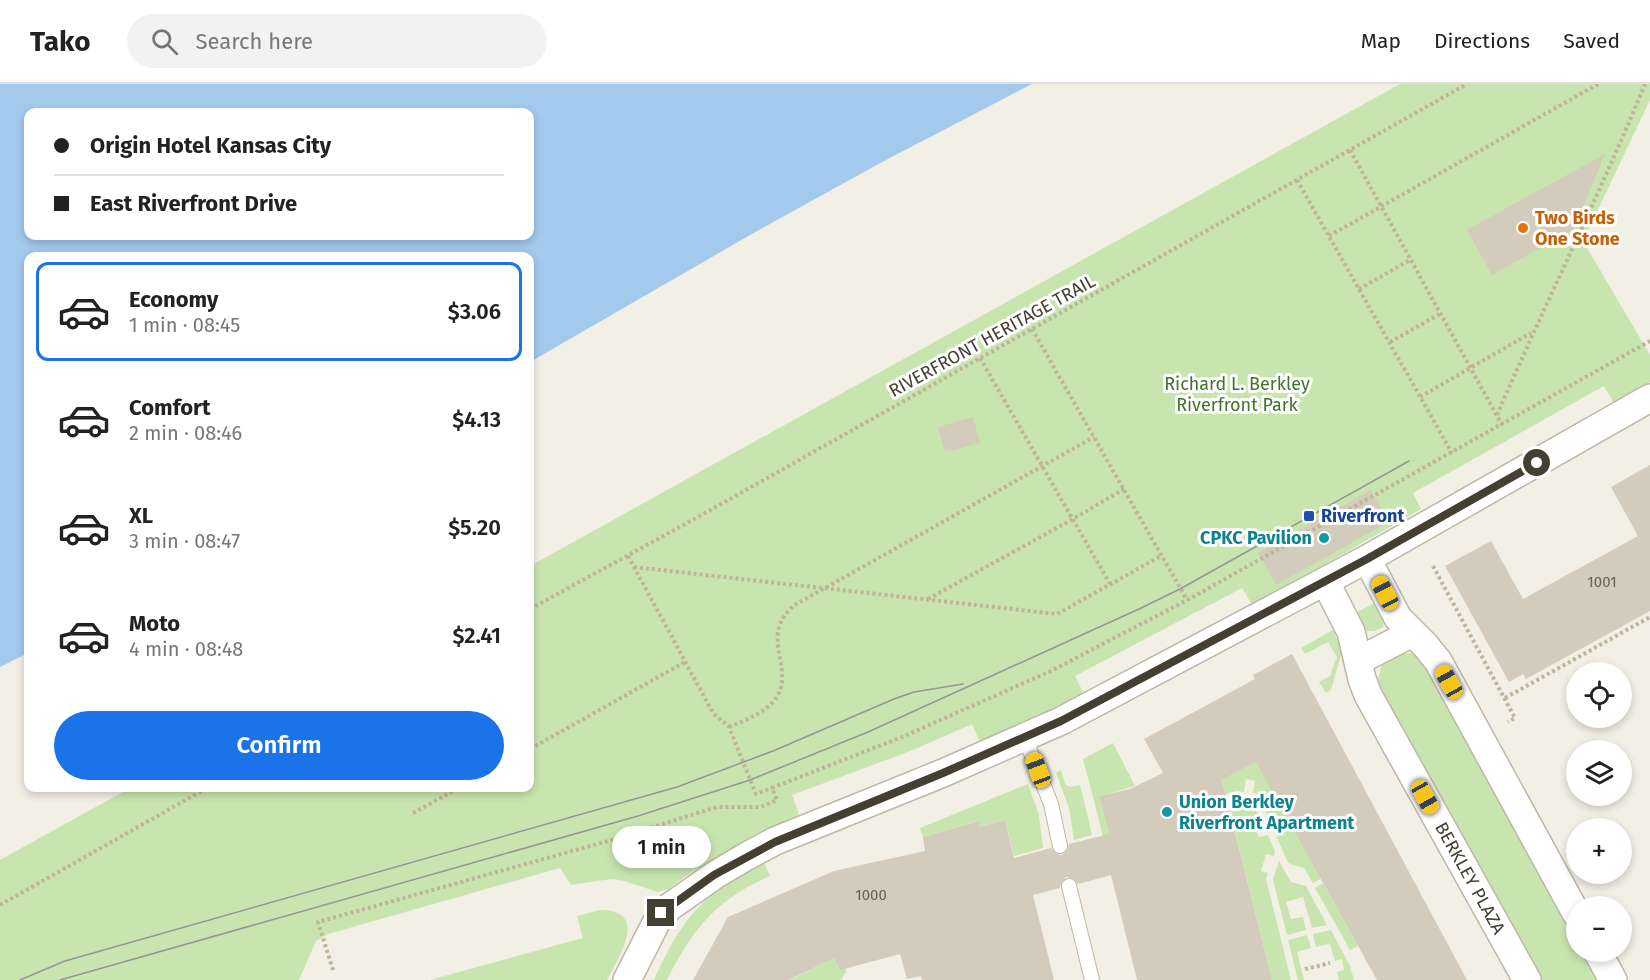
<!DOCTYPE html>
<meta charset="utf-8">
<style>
:root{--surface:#fff;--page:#f2f2f2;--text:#222;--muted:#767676;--line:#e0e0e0;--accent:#1a73e8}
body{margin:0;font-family:"Fira Sans",sans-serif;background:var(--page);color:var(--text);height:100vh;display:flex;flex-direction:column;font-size:22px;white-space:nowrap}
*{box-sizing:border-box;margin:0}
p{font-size:20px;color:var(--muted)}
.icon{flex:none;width:33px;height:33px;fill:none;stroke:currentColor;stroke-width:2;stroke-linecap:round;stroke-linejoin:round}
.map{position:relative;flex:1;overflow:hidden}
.sheet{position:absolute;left:24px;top:168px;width:510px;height:540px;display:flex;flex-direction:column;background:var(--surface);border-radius:12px;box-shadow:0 3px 9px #0003}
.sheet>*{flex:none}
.top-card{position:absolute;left:24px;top:24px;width:510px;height:132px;border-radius:12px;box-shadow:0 3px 9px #0003;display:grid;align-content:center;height:132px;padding:0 30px;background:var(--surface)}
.tools{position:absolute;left:1566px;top:578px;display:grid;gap:12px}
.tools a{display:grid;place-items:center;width:66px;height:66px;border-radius:50%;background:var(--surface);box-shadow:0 3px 9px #0003;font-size:30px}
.end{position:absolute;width:27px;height:27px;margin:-14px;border:8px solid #443f35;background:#fff;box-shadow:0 0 0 3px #fff}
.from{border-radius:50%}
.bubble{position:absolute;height:42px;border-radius:21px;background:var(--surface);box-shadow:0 3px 9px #0003;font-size:20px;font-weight:600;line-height:42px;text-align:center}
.car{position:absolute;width:18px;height:36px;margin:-18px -9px;border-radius:8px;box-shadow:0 0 4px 2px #0007;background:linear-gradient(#f5c518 24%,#345 0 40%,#f5c518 0 76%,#345 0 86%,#f5c518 0)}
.top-card b{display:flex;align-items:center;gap:21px;height:57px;font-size:22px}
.top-card b+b{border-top:2px solid var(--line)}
.top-card i{width:15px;height:15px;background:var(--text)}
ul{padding:10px 0 0;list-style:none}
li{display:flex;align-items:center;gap:18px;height:99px;margin:0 12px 9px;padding:0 18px;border:3px solid transparent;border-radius:12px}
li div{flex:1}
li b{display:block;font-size:22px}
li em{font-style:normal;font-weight:600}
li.active{border-color:var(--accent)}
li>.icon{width:54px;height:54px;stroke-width:1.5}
.button{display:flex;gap:12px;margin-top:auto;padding:12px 30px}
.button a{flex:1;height:69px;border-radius:36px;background:var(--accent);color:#fff;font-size:24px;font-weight:600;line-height:69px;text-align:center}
header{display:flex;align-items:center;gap:36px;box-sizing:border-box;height:84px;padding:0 30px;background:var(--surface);border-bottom:2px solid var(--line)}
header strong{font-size:28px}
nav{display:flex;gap:33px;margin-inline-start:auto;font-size:21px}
.search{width:420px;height:54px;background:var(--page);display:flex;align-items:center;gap:15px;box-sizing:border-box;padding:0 21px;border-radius:33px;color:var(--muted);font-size:22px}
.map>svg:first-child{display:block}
.green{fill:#c8e5af}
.water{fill:#a3c9ed;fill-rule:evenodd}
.building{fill:#d3cbbb}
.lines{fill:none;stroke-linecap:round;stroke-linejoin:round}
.service-casing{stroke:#bdb7a8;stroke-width:16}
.minor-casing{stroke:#bdb7a8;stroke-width:30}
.path{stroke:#beb49a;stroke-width:4;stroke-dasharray:3 3;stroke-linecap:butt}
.service{stroke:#fff;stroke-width:14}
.minor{stroke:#fff;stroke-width:27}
.tram{stroke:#949494;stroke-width:1.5}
.route{stroke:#443f35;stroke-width:8}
.food-dot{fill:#e8710a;stroke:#fff;stroke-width:2}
.transit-dot{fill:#1a4fb4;stroke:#fff;stroke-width:2}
.culture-dot{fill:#0f9aa8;stroke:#fff;stroke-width:2}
.labels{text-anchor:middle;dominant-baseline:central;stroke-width:6;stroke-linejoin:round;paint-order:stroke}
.number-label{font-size:15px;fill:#686256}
.food-label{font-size:18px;font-weight:bold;fill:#c56008;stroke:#fff;text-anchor:start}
.street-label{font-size:18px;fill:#443f35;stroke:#fff}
.park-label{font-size:18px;fill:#41732b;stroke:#fff}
.transit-label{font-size:18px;font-weight:bold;fill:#164399;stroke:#fff;text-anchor:start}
.culture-label{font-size:18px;font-weight:bold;fill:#0d838f;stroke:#fff;text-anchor:end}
</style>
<header>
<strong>Tako</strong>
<div class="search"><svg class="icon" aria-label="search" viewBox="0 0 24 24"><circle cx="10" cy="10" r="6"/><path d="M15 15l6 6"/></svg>Search here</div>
<nav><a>Map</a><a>Directions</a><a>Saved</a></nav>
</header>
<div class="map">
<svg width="1650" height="896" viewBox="0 0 1650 896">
<rect width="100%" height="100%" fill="#f2efe5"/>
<path class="green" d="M1400 0H1650V16L1583 157 1650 271V298L1614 319 1604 302 1413 409 1421 425 1256 520 1251 519 1242 504 1075 592 1083 608 1081 612 984 657 979 656 972 640 913 666 792 711 799 730 796 733 693 787 668 805 658 808 624 797 611 795 571 801 560 784 328 850 316 857 299 896H0V776L130 704H530V482Z
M1376 518 1384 533 1383 543 1375 547H1366L1354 530Z
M1333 546 1342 567 1331 606 1326 609 1319 598 1330 592 1337 573 1328 558 1305 570 1301 564Z
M1402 569 1418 570 1481 676 1576 849V867H1586L1602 896H1537L1380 610 1377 598 1382 580Z
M1113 659 1135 702 1101 712 1109 750 1103 752 1083 675Z
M1262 675 1321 795 1313 799 1304 784 1288 779 1258 710 1253 709 1255 697 1246 695 1244 708 1237 707 1226 710 1222 696Z
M1061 686 1065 700 1070 703 1080 701 1092 751 1074 756 1069 724 1056 689Z
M1028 700 1039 731 1043 764 1014 772 1005 736 980 743 978 737 923 753 920 744Z
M1240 714 1252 716 1259 733 1252 737 1259 753 1268 751 1275 768 1274 772 1266 770 1261 787 1268 789 1266 795 1291 896H1272L1228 718Z
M1279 777 1291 798 1306 802 1327 841 1312 844 1303 813 1286 818 1291 835 1303 833 1306 846 1287 851 1273 796Z
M764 778 770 792C717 815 692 845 667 896H654C683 832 702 811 764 778Z
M1323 799 1358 862 1350 866 1315 804Z
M600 826C650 826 619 873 607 896H430L583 854 577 832Z
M1331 846 1350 882 1354 896H1339L1337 888 1344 886 1342 875 1335 877 1330 860 1316 863 1313 850Z
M1307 851 1311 864 1297 868 1304 896H1298L1288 856Z
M834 874 845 884 846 888 841 896H781L783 893 790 896Z"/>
<path class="water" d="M0 0H1032L884 77 757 147 530 278V172H28V569L0 583ZM28 28H530V152H28Z"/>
<path class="building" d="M1605 70 1574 145 1492 191 1467 146Z
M973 333 980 359 945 368 938 343Z
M1650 381V527L1526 595 1523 590 1509 598 1445 482 1491 457 1523 515 1638 452 1611 403Z
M1371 406 1389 438 1276 501 1258 469Z
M1292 570 1467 896H1377L1256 678 1222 696 1272 896H1137L1111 791 1078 800 1072 794 1066 793 1061 799 1060 804 1033 811 1054 896H922L921 892 907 895 900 870 840 886 834 874 789 896H693L728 833 834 787 925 767 923 753 979 737 980 743 1005 736 1014 774 1051 764 1057 770 1062 771 1068 765 1069 760 1109 750 1100 712 1130 705 1163 689 1144 655 1255 595 1253 591Z"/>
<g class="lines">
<defs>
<path id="service" d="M1025 654 1051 720 1060 762
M1069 802 1092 896"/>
<path id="minor" d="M1367 475 1398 534 1425 561 1438 577 1576 829
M1325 497 1351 548 1362 595 1368 611 1527 896
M1358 577 1412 549
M1597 867 1613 896
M627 896 661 829 715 791 747 772 775 757 943 689 1061 637 1367 475 1650 314"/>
</defs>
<use href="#service" class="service-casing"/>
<use href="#minor" class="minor-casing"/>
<path class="path" d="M1350 66 1502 341
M1297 96 1452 369
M1329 152 1598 0
M1359 205 1410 176
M1032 245 1187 516
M1390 258 1440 230
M980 274 1110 500
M1420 313 1531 249
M1497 331C1545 220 1599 112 1645 0
M628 472 713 629 729 643 756 710 772 704
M1433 482 1515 634 1508 638
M634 483 1057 530 1161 472
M928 515 1073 435 1124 405
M530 525 698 433 1467 0
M1505 614 1650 533
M729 643C745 636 766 629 776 614 793 589 768 562 782 536 784 531 790 526 793 522L1094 353
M530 665 685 578
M413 729 459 704
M0 821 207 704
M1305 885 1330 879
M333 886 318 838 608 757 717 723H761L777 716 772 704 902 653 1051 587 1191 514 1650 257"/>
<use href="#service" class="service"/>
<use href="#minor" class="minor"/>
<path class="tram" d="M20 896 65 877 677 703 773 667 894 615 914 608 963 600
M60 896 638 732 750 696 868 648 1139 525 1180 505 1409 377"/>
</g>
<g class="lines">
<path class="route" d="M661 829 714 791 775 758 943 689 1061 637 1367 475 1537 379"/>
</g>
<circle class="food-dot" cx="1523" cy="144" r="6"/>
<rect class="transit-dot" x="1303" y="426" width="12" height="12" rx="3"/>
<g class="culture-dot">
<circle cx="1324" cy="454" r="6"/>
<circle cx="1167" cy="728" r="6"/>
</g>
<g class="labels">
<g class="number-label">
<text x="1602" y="498">1001</text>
<text x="871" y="811">1000</text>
</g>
<g class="food-label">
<text x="1535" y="134">Two Birds<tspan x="1535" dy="21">One Stone</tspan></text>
</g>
<g class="street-label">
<text transform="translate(992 252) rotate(-29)">RIVERFRONT HERITAGE TRAIL</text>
<text transform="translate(1470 794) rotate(61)">BERKLEY PLAZA</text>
</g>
<g class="park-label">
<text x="1237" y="300">Richard L. Berkley<tspan x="1237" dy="21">Riverfront Park</tspan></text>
</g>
<g class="transit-label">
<text x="1321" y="432">Riverfront</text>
</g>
<g class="culture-label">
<text x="1312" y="454">CPKC Pavilion</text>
<text x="1179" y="718" text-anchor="start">Union Berkley<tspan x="1179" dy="21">Riverfront Apartment</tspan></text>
</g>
</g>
</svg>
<div class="tools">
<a><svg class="icon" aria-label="locate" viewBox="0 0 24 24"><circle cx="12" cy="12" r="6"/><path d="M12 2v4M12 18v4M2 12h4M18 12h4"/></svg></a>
<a><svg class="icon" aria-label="layers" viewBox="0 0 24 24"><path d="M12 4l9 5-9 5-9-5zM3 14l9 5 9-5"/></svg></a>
<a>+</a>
<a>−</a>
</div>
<i class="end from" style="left:1537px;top:379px"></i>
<i class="end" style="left:661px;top:829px"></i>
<div class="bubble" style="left:612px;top:742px;width:99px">1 min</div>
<i class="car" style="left:1385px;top:509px;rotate:332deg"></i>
<i class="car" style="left:1449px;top:598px;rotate:331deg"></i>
<i class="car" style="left:1038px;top:686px;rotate:339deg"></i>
<i class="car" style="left:1425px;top:713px;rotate:151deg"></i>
<div class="top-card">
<b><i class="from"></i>Origin Hotel Kansas City</b>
<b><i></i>East Riverfront Drive</b>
</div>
<section class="sheet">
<ul>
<li class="active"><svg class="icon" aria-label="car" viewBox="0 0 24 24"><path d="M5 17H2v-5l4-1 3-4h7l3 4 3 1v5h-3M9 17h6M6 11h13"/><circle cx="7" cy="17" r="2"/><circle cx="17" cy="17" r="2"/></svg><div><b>Economy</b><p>1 min · 08:45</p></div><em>$3.06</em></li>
<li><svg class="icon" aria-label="car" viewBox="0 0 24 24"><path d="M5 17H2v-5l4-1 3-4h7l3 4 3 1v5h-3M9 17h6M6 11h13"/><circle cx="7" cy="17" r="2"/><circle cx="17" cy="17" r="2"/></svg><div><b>Comfort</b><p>2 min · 08:46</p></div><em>$4.13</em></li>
<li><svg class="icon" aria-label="car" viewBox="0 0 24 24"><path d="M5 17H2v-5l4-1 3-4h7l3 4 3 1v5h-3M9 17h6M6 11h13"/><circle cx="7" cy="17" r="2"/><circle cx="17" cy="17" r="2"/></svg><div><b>XL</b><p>3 min · 08:47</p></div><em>$5.20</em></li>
<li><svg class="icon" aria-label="car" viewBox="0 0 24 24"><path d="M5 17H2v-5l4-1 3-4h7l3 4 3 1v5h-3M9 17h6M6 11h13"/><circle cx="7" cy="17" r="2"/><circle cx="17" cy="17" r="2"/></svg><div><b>Moto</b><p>4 min · 08:48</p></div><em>$2.41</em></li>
</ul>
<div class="button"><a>Confirm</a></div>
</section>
</div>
